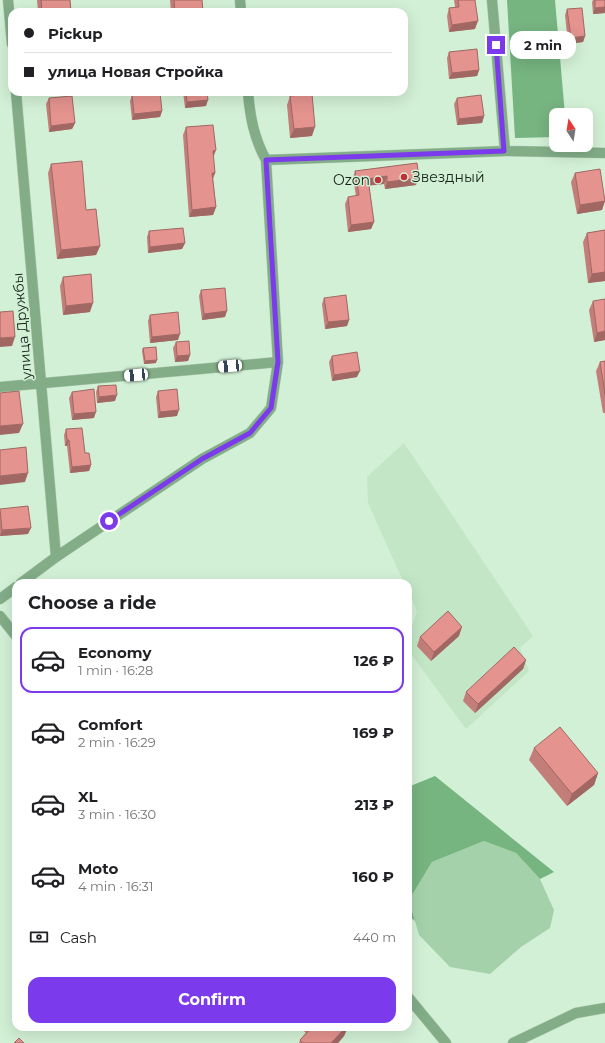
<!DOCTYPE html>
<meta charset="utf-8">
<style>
:root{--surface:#fff;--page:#f6f6f6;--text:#202124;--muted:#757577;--line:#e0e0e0;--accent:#7c3aed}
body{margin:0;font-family:Montserrat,sans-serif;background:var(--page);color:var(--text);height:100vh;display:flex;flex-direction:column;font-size:15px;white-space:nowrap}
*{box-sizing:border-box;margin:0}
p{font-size:13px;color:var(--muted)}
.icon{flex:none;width:22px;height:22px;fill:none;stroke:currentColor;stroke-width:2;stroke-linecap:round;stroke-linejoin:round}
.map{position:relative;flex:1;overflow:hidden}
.panel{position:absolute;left:12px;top:579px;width:400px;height:452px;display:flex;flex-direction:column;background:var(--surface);border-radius:12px;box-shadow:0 4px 16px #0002}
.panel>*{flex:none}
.hud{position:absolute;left:8px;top:8px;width:400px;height:88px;border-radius:12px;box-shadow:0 4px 16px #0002;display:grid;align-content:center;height:88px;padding:0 16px;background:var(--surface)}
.needle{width:26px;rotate:348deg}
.fabs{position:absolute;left:549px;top:108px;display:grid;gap:8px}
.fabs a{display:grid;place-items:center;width:44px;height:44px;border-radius:8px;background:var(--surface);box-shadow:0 4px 16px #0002;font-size:20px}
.end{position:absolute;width:18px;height:18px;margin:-9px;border:5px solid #7c3aed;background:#fff;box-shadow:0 0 0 2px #fff}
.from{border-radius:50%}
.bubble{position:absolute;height:28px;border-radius:12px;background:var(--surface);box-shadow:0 4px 16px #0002;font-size:13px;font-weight:700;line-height:28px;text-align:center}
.car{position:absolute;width:12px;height:24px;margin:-12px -6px;border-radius:5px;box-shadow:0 0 3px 1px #0007;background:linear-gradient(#fff 24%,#345 0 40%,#fff 0 76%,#345 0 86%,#fff 0)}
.hud b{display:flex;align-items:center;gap:14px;height:38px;font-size:15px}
.hud b+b{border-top:1px solid var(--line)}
.hud i{width:10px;height:10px;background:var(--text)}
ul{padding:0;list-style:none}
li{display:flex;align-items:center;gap:12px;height:66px;margin:0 8px 6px;padding:0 8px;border:2px solid transparent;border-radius:12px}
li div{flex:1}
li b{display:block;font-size:15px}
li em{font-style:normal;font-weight:700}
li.active{border-color:var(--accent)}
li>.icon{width:36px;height:36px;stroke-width:1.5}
h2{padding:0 16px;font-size:18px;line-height:48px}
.pay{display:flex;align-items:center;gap:10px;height:44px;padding:0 16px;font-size:15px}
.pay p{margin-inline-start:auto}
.action{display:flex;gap:8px;margin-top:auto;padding:8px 16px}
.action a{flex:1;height:46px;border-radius:12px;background:var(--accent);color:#fff;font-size:16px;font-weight:700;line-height:46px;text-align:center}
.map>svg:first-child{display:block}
.built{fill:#c2e6c6}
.green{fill:#a4d1aa}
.forest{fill:#76b480}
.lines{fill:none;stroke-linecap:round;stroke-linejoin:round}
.street-casing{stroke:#b0cbb3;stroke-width:11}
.street{stroke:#82ad87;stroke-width:10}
.wall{fill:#c47e7a}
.shaded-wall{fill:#a06763}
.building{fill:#e4938e;stroke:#a06763}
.route{stroke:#7c3aed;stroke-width:5}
.poi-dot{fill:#c03038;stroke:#d2f0d5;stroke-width:1.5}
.labels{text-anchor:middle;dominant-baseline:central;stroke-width:3;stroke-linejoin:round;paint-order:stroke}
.poi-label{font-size:14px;fill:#172219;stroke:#d2f0d5;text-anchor:start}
.street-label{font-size:14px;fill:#172219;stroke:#d2f0d5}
</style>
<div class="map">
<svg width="605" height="1043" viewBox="0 0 605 1043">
<rect width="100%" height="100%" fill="#d2f0d5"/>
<path class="built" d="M404 443 533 636 520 648 529 671 466 729 408 650V638L417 611 408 591V583H404L368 503 367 477Z"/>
<path class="green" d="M484 841 516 853 540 879 554 910 550 928 521 947 490 974 450 967 419 935 409 900 432 862Z"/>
<path class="forest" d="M507 0H555L565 115H556V137L515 138Z
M435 776 554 872 540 879 516 853 484 841 432 862 409 900 415 921 408 915V787Z"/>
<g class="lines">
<defs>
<path id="street" d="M8 0 12 44
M240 0 241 12
M492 0 505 151
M16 92 56 557
M266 160 505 151 605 153
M0 387 278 362
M21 583 56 557 202 459 250 433 271 408 278 362 266 160C254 138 250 117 248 92
M0 599 16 587
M0 616 16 636
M408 997 446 1043
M513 1043 576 1013 605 1008"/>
</defs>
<use href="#street" class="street-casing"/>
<use href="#street" class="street"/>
</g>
<path class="wall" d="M37 0H70L71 12H38Z
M170 0H202L203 12H171Z
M454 0H475V29L449 32 447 16 449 8 455 7Z
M593 0H605V13L593 14 592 2Z
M567 9 585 36 583 42 568 44 565 15Z
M449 52 479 70 477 76 449 79 447 58Z
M183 92H207L206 106 185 108Z
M132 95 162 111 160 117 132 120 130 101Z
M290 96 312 136 290 138 287 105Z
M49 98 75 123 72 129 49 132 46 104Z
M457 98 484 116 482 123 457 125 454 104Z
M186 127 213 157 215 173 213 179 216 207 213 215 189 217 183 135Z
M417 163 416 185 385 189 384 184 369 185 374 222 371 229 348 232 345 204 348 197 356 196 353 178 355 171Z
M51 164 86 210 100 246 96 255 57 259 48 173Z
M575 173 605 200 602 210 577 214 571 182Z
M605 230V281L588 283 583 242 587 233Z
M149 231 185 243 182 249 148 253 147 237Z
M63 277 90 312 63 315 60 286Z
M201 290 225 317 202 320 199 296Z
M324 298 349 320 347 326 325 329 322 304Z
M593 301 605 340 594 342 589 310Z
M150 315 178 340 150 343 148 321Z
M176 342 190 355 188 361 175 362 173 348Z
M143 348 156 363 144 364 142 351Z
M332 356 357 377 332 381 329 362Z
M605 361V413H603L596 371 600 362Z
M98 386 115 401 97 403 96 392Z
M158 391 177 416 158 418 156 397Z
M72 392 94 418 72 420 69 398Z
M66 429 91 465 89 471 70 473 67 446H65L64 435Z
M0 512 28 534 0 536Z
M459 636 431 661 417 646 420 637Z
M526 660 523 669 475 713 463 701 466 692Z
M534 748 598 773 594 785 567 806 529 760Z
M300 1027H348L344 1036 338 1043H299L300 1040 306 1033Z"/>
<path class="shaded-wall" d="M605 7V13L593 14 595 8Z
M478 21 475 29 449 32 452 25Z
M585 36 583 42 568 44 571 38Z
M479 70 477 76 449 79 452 73Z
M208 100 206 106 185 108 187 102Z
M162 111 160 117 132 120 134 114Z
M484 116 482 123 457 125 459 119Z
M75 123 72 129 49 132 51 126Z
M315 127 312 136 290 138 294 129Z
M216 150 213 158V151Z
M212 173H215L212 180Z
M387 176 384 184 366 186 368 179Z
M419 178 416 185 385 189 387 182Z
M605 201 602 210 577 214 580 205Z
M216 207 213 215 189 217 192 210Z
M374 222 371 229 348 232 351 225Z
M185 243 182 249 148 253 150 247Z
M100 246 96 255 57 259 61 250Z
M605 272V281L588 283 592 274Z
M93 303 90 312 63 315 66 306Z
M227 311 225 317 202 320 204 314Z
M349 320 347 326 325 329 328 322Z
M605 331V340L594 342 597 333Z
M180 334 178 340 150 343 152 337Z
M15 337 12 346 0 347V338Z
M190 355 188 361 175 362 177 356Z
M157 360 156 363 144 364 145 361Z
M360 371 357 377 332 381 334 375Z
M117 395 115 401 97 403 99 397Z
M179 410 177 416 158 418 160 412Z
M96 412 94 418 72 420 74 414Z
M23 424 19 433 0 435V426Z
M67 440H69L67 446H65Z
M91 465 89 471 70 473 72 467Z
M28 473 25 482 0 485V476Z
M31 528 28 534 0 536 2 530Z
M462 627 459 636 431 661 434 652Z
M526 660 523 669 475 713 478 704Z
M598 773 594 785 567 806 572 794Z
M346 1027H348L344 1036 338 1043H331Z"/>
<path class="building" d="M41 0H70L71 12H42Z
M174 0H202L203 12H175Z
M458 0H475L478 21 452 25 449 8 459 7Z
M595 0H605V7L595 8Z
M582 8 585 36 571 38 567 9Z
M477 49 479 70 452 73 449 52Z
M186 92H207L208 100 187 102Z
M160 93 162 111 134 114 132 95Z
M312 94 315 127 294 129 290 96Z
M481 95 484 116 459 119 457 98Z
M72 96 75 123 51 126 49 98Z
M213 125 216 150 213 151 215 173H212L216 207 192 210 186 127Z
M82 161 86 210 96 209 100 246 61 250 51 164Z
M417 163 419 178 387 182V176L368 179 374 222 351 225 348 197 359 195 355 171Z
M600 169 605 201 580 205 575 173Z
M183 228 185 243 150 247 149 231Z
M605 230V272L592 274 587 233Z
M91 274 93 303 66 306 63 277Z
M225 288 227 311 204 314 201 290Z
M346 295 349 320 328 322 324 298Z
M605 299V331L597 333 593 301Z
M13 311 15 337 0 338V312Z
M178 312 180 334 152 337 150 315Z
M189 341 190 355 177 356 176 342Z
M156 347 157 360 145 361 143 348Z
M357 352 360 371 334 375 332 356Z
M605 361V394L600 362Z
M116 385 117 395 99 397 98 386Z
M94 389 96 412 74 414 72 392Z
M177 389 179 410 160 412 158 391Z
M19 391 23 424 0 426V393Z
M82 428 85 453H89L91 465 72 467 69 440H67L66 429Z
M26 447 28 473 0 476V450Z
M28 506 31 528 2 530 0 509Z
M448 611 462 627 434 652 420 637Z
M514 647 526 660 478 704 466 692Z
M560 727 598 773 572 794 534 748Z
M312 1027H346L331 1043H303L300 1040Z
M19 1038 24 1043H14Z"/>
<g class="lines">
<path class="route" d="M109 521 202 459 250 433 271 408 278 362 266 160 504 151 496 45"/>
</g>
<g class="poi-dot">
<circle cx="404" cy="177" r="4"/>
<circle cx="378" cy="180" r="4"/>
</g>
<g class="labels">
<g class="poi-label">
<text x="412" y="177">Звездный</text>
<text x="370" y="180" text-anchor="end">Ozon</text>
</g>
<g class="street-label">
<text transform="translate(22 326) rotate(-95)">улица Дружбы</text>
</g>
</g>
</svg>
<div class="fabs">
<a><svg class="needle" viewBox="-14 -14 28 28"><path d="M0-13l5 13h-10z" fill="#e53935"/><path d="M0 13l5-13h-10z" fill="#757577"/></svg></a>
</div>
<i class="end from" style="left:109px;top:521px"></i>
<i class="end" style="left:496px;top:45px"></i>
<div class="bubble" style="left:510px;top:31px;width:66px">2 min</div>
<i class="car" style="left:230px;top:366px;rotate:265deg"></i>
<i class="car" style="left:136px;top:375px;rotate:265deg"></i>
<div class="hud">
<b><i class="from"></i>Pickup</b>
<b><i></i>улица Новая Стройка</b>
</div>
<section class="panel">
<h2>Choose a ride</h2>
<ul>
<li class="active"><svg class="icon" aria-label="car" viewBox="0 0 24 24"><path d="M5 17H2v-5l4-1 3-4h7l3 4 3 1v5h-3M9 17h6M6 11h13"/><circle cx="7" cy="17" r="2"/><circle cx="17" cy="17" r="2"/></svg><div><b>Economy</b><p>1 min · 16:28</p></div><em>126 ₽</em></li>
<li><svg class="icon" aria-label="car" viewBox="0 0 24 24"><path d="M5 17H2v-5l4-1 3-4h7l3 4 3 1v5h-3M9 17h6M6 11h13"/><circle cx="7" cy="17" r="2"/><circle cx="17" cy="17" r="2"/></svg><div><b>Comfort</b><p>2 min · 16:29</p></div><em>169 ₽</em></li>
<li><svg class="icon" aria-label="car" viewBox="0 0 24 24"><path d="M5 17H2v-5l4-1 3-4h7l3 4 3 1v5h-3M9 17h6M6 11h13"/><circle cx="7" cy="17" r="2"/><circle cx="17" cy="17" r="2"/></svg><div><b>XL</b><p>3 min · 16:30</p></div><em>213 ₽</em></li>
<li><svg class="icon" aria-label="car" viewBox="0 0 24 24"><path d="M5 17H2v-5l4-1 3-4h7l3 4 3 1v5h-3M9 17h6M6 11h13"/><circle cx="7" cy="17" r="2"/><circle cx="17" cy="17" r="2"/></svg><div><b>Moto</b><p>4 min · 16:31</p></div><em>160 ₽</em></li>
</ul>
<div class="pay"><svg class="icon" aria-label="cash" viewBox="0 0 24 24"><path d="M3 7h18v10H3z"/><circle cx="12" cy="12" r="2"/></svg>Cash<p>440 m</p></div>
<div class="action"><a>Confirm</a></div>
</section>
</div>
